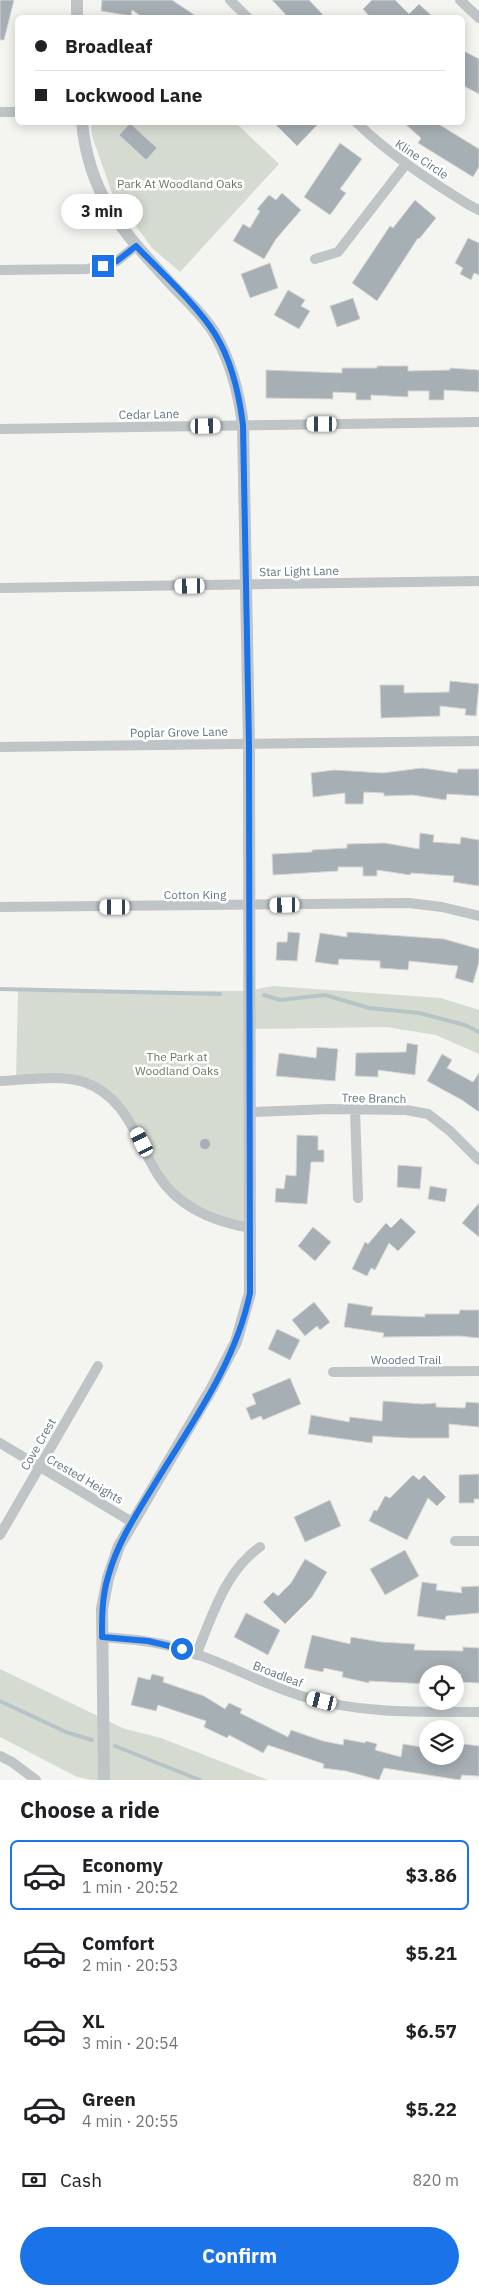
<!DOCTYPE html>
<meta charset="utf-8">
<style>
:root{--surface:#fff;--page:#f6f6f6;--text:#202124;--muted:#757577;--line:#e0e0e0;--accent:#1a73e8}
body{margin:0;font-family:"IBM Plex Sans",sans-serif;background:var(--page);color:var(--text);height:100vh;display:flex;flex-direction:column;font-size:19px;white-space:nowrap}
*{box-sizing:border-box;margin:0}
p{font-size:16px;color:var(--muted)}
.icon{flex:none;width:28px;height:28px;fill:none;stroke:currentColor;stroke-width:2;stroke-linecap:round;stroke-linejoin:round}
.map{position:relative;height:1780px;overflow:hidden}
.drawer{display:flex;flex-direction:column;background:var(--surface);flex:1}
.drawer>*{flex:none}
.banner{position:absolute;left:15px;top:15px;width:450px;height:110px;border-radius:8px;box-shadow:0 2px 12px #0003;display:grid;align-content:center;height:110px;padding:0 20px;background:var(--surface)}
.fabs{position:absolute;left:419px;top:1665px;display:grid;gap:10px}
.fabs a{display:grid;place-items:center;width:45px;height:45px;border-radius:50%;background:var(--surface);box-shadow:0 2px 12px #0003;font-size:25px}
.end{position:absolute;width:22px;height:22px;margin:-11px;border:6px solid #1a73e8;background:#fff;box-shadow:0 0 0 2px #fff}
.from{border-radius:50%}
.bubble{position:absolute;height:35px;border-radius:18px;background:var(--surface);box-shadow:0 2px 12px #0003;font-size:16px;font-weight:700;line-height:35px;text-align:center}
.car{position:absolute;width:15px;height:30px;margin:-15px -8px;border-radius:6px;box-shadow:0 0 4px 1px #0007;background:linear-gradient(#fff 24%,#345 0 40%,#fff 0 76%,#345 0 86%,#fff 0)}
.banner b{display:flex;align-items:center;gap:18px;height:48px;font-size:19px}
.banner b+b{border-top:1px solid var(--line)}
.banner i{width:12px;height:12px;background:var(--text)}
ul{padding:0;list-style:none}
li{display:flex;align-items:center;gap:15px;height:70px;margin:0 10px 8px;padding:0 10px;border:2px solid transparent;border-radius:8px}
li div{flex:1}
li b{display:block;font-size:19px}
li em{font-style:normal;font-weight:700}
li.selected{border-color:var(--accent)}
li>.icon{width:45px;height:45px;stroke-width:1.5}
h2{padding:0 20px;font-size:22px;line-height:60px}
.pay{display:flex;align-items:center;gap:12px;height:55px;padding:0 20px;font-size:19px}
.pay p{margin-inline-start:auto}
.cta{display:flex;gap:10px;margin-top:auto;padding:10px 20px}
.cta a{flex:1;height:58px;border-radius:30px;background:var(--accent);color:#fff;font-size:20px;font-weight:700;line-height:58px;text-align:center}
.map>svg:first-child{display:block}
.green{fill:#d6dbd1}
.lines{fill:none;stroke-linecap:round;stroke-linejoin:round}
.stream{stroke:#b7c4c7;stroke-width:4}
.building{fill:#a6afb4;stroke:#d6d5d3}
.minor{stroke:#bfc4c6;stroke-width:10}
.tertiary{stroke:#bfc4c6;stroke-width:12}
.route{stroke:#1a73e8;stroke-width:6}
.labels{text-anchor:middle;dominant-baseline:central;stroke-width:5;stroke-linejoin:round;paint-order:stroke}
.street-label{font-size:12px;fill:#637682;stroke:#fff}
.park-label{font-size:12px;fill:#687962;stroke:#fff}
</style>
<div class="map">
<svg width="479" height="1780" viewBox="0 0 479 1780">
<rect width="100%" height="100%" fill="#f4f4f0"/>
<path class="green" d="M91 123H236L279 164 180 272 152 248 112 193 92 136Z
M273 986 441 998 479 1010V1054L436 1035 386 1027 248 1029 251 1228 206 1215 167 1186 120 1106 84 1082 16 1080 18 990 248 991Z
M0 1669 125 1729 161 1738 268 1780H92L77 1777 0 1737Z"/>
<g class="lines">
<path class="stream" d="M0 989 220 994
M264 995 280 1000 325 995 369 1008 419 1013 465 1025 479 1032
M0 1701 66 1732 92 1740
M115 1746 200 1780"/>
</g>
<path class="building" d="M0 0H14L4 40H0Z
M102 0H172L199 18H144L132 10 131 16 101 11Z
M272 0H309L326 18H289Z
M372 0H395L409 14 419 4 434 18H371L363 9Z
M462 50 479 59V94L462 85Z
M273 122H320L297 146Z
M403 122H435L479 149V167L473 177 418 143 421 138Z
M130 123 157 148 146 160 119 135Z
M340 143 362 159 340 189 346 193 330 215 304 197Z
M282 193 301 210 276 239 264 259 233 241 243 224 250 228 260 211 257 209 269 195 276 200Z
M415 200 436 218 419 239 418 238 377 301 352 283 390 226 393 228Z
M468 238 479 243V275L474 273 471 280 460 274 463 268 455 263Z
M270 263 278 288 250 298 241 274Z
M288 290 305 300 301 306 310 311 299 329 274 315Z
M353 298 360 319 337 327 330 306Z
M377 366H408V371L450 370V368L479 370V392L444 390V400H429V391H408V397L371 395V400H356V393L333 392V399L266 398V370L342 373V368H377Z
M450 681 479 684 476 716 465 715 466 709 440 706V716L381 718 380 685H404V693L449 692Z
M422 768 457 773 458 769H479V796L447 794 446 800 412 795 384 796V793L364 792 363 804H345V793L313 797 311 773 334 770 383 773Z
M420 833 434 835 433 842 460 844 461 837 479 840V886L453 882 454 876 411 873 410 875 377 870V876H363V867H338V871L273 875 272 854 312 852V850L347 848V844L385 843 419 849Z
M288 932 300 933 297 961 276 960 277 942H287Z
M347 932 444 939 479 949V962L473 983 455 978 458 966 409 961 408 970 380 968V961L339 959 338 965 315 962 320 933 347 937Z
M407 1043 418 1045 415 1075 378 1070V1077L355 1076 356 1053 406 1052Z
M317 1047 338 1049 335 1081 276 1076 279 1053 316 1058Z
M442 1054 452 1060 447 1068 473 1082 479 1073V1112L462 1100 427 1081Z
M297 1135 318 1136V1150H324V1162H311L307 1204 275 1202 276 1188 284 1189 286 1175 296 1176Z
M199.5 1144a5.5 5.5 0 1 1 11 0a5.5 5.5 0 1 1-11 0Z
M398 1165 422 1167 420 1189 397 1187Z
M430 1186 447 1189 445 1202 428 1199Z
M479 1203V1237L462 1223Z
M401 1218 416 1232 398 1251 389 1243 375 1270 371 1268 367 1276 352 1269 365 1242 368 1244 386 1223 391 1228Z
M313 1227 331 1242 315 1261 298 1246Z
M314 1302 330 1322 320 1330 317 1326 305 1336 292 1320Z
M348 1303 373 1307 371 1315 425 1317V1314H459L460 1310H479V1338L459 1336 383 1337 384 1333 344 1327Z
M277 1329 300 1340 290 1360 268 1349Z
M290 1378 301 1404 263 1420 261 1416 251 1420 246 1408 256 1404 252 1394Z
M383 1401 422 1404 436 1403V1407L465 1408 466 1402 479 1403V1427L449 1424V1438H408L373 1436 372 1443 308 1434 311 1415 349 1422 350 1417 382 1421Z
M479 1474V1499H474V1503H459V1475Z
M413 1475 419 1480 424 1475 446 1497 437 1506 428 1498 407 1540 369 1521 374 1510 377 1511 385 1496 390 1498Z
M330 1500 341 1526 305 1542 294 1517Z
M405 1550 419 1576 385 1595 370 1569Z
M305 1559 327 1572 312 1597 285 1624 263 1602 273 1592 278 1596 291 1583Z
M422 1582 437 1584 436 1590 462 1593 461 1587 479 1586V1613L446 1616 445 1620 417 1616Z
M246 1613 280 1630 268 1655 234 1637Z
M312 1635 350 1644 351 1637 381 1642 415 1644 414 1650 463 1651V1647L479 1648V1683L460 1682 461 1674H428V1684L369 1681V1683L342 1677 343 1672 324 1668 323 1672 304 1668Z
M152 1674 164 1677 163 1682 204 1696 225 1709 229 1703 242 1709 240 1713 288 1737 291 1730 323 1741 343 1745 344 1739 365 1743 366 1741 377 1744 375 1750 401 1757 403 1744 427 1748 426 1756H455V1743L479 1746V1776L462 1775 460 1780 384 1768 379 1780 346 1771 323 1768 324 1764 268 1745 263 1753 229 1735 227 1738 204 1727 206 1721 158 1705 156 1711 131 1705 138 1677 150 1680Z"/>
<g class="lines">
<path class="minor" d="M230 0 248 18
M460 0 479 18
M0 112H18
M356 122C390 155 429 180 469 205L479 210
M315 259 338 252 406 164
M0 270 87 269 117 261 136 246
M0 429 479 422
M0 588 479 581
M0 747 479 741
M0 907 409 903 442 907 479 916
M0 1081C26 1080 59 1074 84 1082 127 1097 136 1140 158 1175 178 1207 215 1222 251 1228
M355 1110 358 1198
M251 1112 329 1109 406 1110 428 1114 450 1131 479 1160
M333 1372 479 1371
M0 1443 132 1522
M0 1535 98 1366
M455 1541H479
M102 1637C129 1639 155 1641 181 1649 223 1661 263 1685 305 1697 362 1714 420 1712 479 1712
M196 1655C212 1617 225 1571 260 1547
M0 1756 12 1762 36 1780"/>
<path class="tertiary" d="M77 0V18
M82 122C89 198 126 235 175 288 189 302 205 317 215 334 231 362 239 393 243 425L249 744 250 1293 236 1342 212 1388 119 1546 108 1578 102 1609 104 1780"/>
</g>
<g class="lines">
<path class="route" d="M103 266 117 261 136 246C159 270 198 306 215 334 232 361 239 393 243 425L249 744 250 1293C235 1367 186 1431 148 1495 132 1521 116 1547 108 1577 102 1596 102 1617 102 1637L148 1641 182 1649"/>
</g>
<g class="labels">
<g class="street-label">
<text transform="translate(422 159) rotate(34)">Kline Circle</text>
<text transform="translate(149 414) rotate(-1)">Cedar Lane</text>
<text transform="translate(299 571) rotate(-1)">Star Light Lane</text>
<text transform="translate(179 732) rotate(-1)">Poplar Grove Lane</text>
<text x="195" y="894">Cotton King</text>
<text transform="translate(374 1098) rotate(1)">Tree Branch</text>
<text x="406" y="1359">Wooded Trail</text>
<text transform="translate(38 1444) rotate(-60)">Cove Crest</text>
<text transform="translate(85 1479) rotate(30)">Crested Heights</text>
<text transform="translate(278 1674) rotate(21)">Broadleaf</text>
</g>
<g class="park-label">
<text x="180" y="183">Park At Woodland Oaks</text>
<text x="177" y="1056">The Park at<tspan x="177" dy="14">Woodland Oaks</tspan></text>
</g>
</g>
</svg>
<div class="fabs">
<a><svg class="icon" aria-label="locate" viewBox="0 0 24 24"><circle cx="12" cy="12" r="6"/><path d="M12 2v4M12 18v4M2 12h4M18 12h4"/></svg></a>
<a><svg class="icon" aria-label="layers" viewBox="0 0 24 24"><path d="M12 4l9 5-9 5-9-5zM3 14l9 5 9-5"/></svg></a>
</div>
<i class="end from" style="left:182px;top:1649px"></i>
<i class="end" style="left:103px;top:266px"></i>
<div class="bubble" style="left:61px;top:194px;width:82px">3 min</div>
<i class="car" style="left:322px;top:424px;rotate:270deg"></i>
<i class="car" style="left:206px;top:426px;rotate:89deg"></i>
<i class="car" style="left:190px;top:586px;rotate:269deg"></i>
<i class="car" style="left:285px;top:905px;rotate:269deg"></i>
<i class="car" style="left:115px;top:907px;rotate:270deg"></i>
<i class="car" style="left:142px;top:1142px;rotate:333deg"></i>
<i class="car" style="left:322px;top:1701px;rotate:284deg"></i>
<div class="banner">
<b><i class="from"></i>Broadleaf</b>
<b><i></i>Lockwood Lane</b>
</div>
</div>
<section class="drawer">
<h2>Choose a ride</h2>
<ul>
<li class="selected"><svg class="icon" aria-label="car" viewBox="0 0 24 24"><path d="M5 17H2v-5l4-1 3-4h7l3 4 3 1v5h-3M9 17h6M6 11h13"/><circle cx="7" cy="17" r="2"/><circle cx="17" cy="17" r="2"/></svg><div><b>Economy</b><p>1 min · 20:52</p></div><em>$3.86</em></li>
<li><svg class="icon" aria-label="car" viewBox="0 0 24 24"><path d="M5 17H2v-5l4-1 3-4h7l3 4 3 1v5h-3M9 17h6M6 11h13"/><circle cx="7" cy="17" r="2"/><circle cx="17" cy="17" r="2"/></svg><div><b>Comfort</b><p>2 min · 20:53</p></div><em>$5.21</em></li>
<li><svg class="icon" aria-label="car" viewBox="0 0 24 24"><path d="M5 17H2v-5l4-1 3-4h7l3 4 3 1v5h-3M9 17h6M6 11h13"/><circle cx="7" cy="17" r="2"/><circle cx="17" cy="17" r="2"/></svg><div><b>XL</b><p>3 min · 20:54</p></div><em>$6.57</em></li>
<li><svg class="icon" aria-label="car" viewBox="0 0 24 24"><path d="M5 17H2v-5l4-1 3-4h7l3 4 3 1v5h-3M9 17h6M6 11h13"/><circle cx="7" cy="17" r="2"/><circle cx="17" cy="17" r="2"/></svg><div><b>Green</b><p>4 min · 20:55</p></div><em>$5.22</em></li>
</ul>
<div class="pay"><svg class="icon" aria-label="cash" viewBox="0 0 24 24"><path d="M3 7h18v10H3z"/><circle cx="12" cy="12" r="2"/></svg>Cash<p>820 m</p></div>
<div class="cta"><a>Confirm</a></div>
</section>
